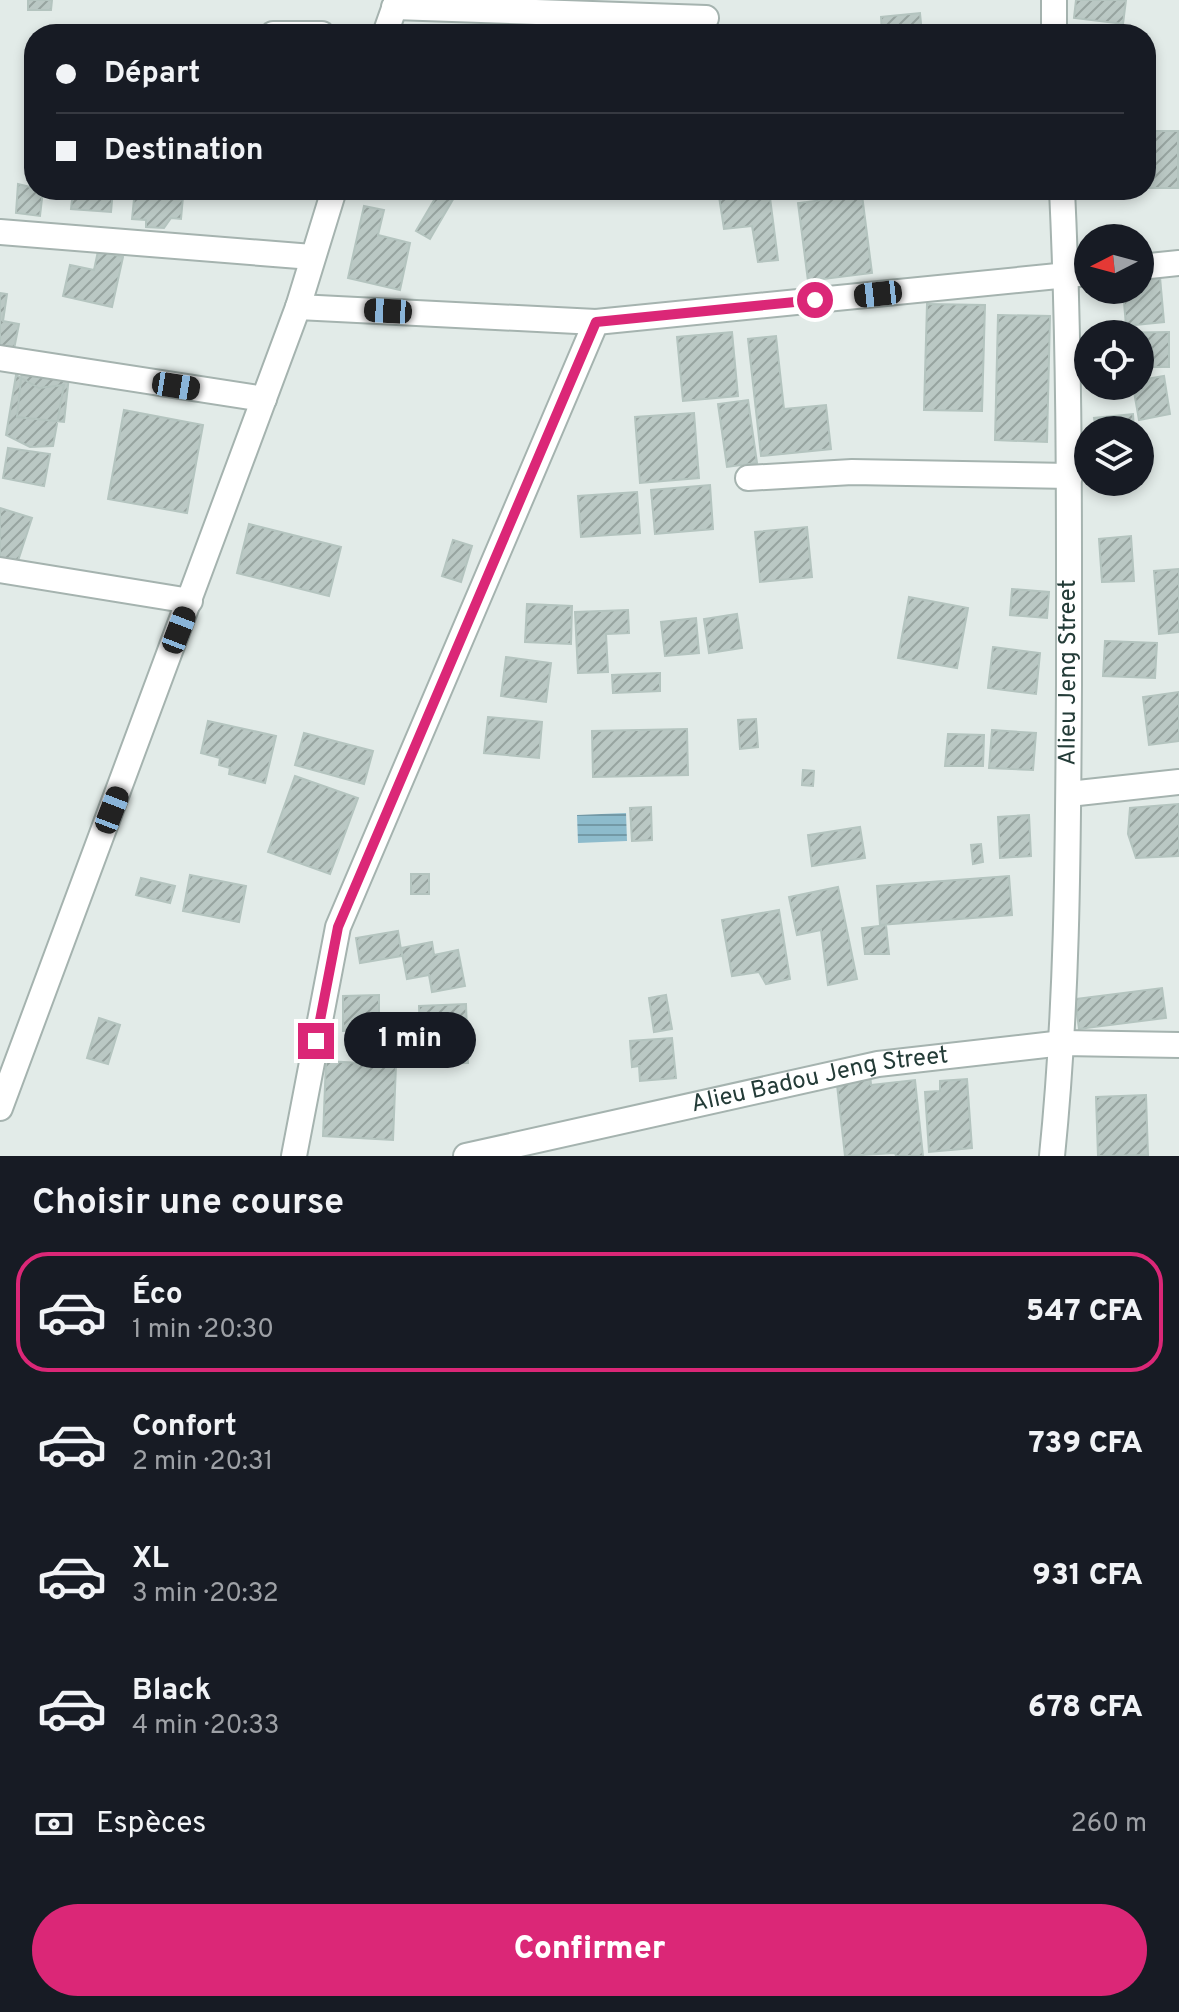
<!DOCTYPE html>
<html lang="fr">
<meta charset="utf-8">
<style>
:root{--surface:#171b24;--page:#20242c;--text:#f1f3f6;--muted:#9ea1a6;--line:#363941;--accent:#db2777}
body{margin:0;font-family:Overpass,sans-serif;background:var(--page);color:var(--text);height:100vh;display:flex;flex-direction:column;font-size:30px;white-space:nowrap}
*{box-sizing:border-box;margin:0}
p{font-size:26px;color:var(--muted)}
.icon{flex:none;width:44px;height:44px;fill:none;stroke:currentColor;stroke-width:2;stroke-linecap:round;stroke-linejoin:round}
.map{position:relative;height:1156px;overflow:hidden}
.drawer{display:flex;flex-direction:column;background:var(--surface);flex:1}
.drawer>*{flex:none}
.top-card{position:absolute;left:24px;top:24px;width:1132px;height:176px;border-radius:32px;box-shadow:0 4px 12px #0003;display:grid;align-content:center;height:176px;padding:0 32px;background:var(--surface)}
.needle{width:52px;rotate:264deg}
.buttons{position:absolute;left:1074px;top:224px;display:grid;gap:16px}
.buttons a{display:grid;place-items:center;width:80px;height:80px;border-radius:50%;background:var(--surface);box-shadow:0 4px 12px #0003;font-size:40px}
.end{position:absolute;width:36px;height:36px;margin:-18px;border:10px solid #db2777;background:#fff;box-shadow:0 0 0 4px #fff}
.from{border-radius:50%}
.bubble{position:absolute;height:56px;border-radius:28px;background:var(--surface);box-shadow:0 4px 12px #0003;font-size:26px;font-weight:800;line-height:56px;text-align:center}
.car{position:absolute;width:24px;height:48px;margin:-24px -12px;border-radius:10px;box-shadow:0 0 6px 2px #0007;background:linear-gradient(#222 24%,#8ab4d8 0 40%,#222 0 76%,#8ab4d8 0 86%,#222 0)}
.top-card b{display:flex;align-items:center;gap:28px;height:76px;font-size:30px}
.top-card b+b{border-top:2px solid var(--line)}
.top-card i{width:20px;height:20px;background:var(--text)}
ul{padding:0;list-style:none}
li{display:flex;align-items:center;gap:24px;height:120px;margin:0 16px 12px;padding:0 16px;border:4px solid transparent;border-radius:32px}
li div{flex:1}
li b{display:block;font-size:30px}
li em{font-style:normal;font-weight:800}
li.selected{border-color:var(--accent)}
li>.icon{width:72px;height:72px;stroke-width:1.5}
h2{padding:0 32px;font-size:36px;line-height:96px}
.pay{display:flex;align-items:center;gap:20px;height:88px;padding:0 32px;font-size:30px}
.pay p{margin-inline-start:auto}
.action{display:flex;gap:16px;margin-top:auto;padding:16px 32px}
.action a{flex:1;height:92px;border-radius:48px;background:var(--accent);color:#fff;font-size:32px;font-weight:800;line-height:92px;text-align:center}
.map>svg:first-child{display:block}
.water{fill:url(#water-rules)}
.building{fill:url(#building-hatch);stroke:#b4c4bf;stroke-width:2}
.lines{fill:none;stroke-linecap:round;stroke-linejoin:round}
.minor-casing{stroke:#a5b3af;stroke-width:28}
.tertiary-casing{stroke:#a5b3af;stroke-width:28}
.minor{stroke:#fff;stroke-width:24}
.tertiary{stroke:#fff;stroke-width:24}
.route{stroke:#db2777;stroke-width:10}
.labels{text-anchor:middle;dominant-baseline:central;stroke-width:6;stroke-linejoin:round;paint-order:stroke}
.street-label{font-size:24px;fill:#233b37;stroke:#f2f8f5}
</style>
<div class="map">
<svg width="1179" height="1156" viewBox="0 0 1179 1156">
<defs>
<pattern id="water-rules" width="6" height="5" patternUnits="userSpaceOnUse" patternTransform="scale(2)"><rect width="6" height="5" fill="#8dbbcc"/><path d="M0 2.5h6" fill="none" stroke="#7399a6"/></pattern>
<pattern id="building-hatch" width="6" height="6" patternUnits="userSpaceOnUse" patternTransform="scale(2)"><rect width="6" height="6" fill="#bac8c4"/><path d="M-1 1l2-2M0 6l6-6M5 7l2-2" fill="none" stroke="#97a4a0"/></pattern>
</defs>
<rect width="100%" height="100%" fill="#e2ebe8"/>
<path class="water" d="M626 813 627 841 578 843 577 815Z"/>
<path class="building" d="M28 0H52L51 10H28Z
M1076 0H1126L1123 24 1074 18Z
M920 13 922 34H882L881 17Z
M1147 131H1178V188H1147Z
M18 184 43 190 40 216 16 213Z
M73 190H113L111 212 71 209Z
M126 190H193L192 198 183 197 181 219 171 218 164 228 146 227V220L132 219 134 199 125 198Z
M440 190 455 196 430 239 416 231Z
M718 190H769L778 260 758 262 752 226 724 229Z
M862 195 872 273 808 281 798 203Z
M364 206 384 210 378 235 410 243 400 290 348 278Z
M98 251 123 257 112 307 63 296 70 265 94 270Z
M1160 277 1164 322 1126 326 1123 290H1140V279Z
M0 293 7 294 3 321 19 324 14 349 0 346Z
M927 304 985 305 982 411 924 410Z
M998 315 1050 316 1047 442 995 440Z
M732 332 738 396 683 401 677 337Z
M1169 332V367H1140V334L1101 333Z
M776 336 784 409 826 405 831 449 761 456 748 339Z
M22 370 69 376 64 422 17 417Z
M16 375 39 388 64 385 53 446 30 447 6 435Z
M1164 376 1170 414 1139 420 1133 386H1140V380Z
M748 400 757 463 727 467 718 404Z
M124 410 203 425 187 513 108 499Z
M694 413 699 478 640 483 635 417Z
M1133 414 1134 430H1096L1094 418Z
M8 448 50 454 44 486 3 478Z
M710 485 713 529 655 534 651 490Z
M637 492 640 533 581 537 578 496Z
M0 508 32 518 15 570 0 566Z
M249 524 341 547 329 596 237 573Z
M807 527 812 577 760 582 755 532Z
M1131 536 1134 581 1102 582 1099 539Z
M453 540 472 546 461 582 442 576Z
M1179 569V632L1159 634 1154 571Z
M1012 589 1049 592 1047 618 1010 615Z
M909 597 968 608 957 668 898 658Z
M527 604 572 606 571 644 525 642Z
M628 610 629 633 606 634 608 672 578 673 575 612Z
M737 614 742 648 709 653 704 619Z
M696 618 699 653 665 656 661 622Z
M1105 641 1157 643 1155 678 1103 676Z
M993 647 1040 653 1036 694 988 688Z
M506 657 551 663 546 702 501 696Z
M660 673V691L613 693 612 675Z
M1179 692V741L1149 745 1143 697Z
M488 717 542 722 539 758 484 753Z
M756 719 758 747 740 749 738 720Z
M208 721 276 736 265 783 229 774 230 768 219 765 220 758 201 753Z
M687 729 688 775 593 777 592 731Z
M992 730 1036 733 1033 770 989 768Z
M304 733 373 751 364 784 295 765Z
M948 734 984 735 983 766H945Z
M803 770 814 771 813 786 802 785Z
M295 776 358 798 330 874 268 852Z
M1179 804V856L1136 858 1128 834 1130 808Z
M651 807 652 840 632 841 630 808Z
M1029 815 1031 856 1000 858 998 817Z
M860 827 865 858 812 866 808 835Z
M981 844 983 862 973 864 971 845Z
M411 874H429V894H411Z
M190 875 246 886 239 922 183 911Z
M1009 876 1012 915 880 925 877 886Z
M141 878 175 886 170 903 136 895Z
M838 887 857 979 828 985 821 930 797 935 789 897Z
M779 910 790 979 766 984 759 972 732 976 722 920Z
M886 925 889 954H865L862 928Z
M398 931 402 956 360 963 356 938Z
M432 942 434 955 458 950 465 986 432 992 429 975 407 979 401 948Z
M1162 988 1166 1018 1079 1029 1075 999Z
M379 995V1030L343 1031V996Z
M666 995 672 1029 654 1032 649 998Z
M466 1004 468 1063 421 1064 419 1006Z
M99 1018 120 1025 108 1064 87 1058Z
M672 1038 676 1078 640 1081 639 1066 632 1067 630 1041Z
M326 1061 396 1065 393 1140 323 1136Z
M870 1072 871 1085 915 1080 923 1156H896L895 1153 845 1156 836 1076Z
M967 1079 972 1148 929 1152 925 1092 940 1091V1081Z
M1146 1095 1148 1155 1098 1156 1096 1097Z"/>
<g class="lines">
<defs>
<g id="minor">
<path d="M1054 0V34"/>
<path d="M394 7 706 18"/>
<path d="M273 34H322"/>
<path d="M0 232 312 257"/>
<path d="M1140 267 1179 263"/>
<path d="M298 307 596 322 1088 273"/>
<path d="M0 358 264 399"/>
<path d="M748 478 852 472 1070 476"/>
<path d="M0 570 190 601"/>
<path d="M1069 794 1179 782"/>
<path d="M294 1156 338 927 596 322"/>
<path id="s1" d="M466 1156 878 1064 1063 1043 1179 1045"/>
<path id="s2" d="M1052 1156C1068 999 1068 843 1069 685 1069 520 1070 355 1062 190"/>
</g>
<path id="tertiary" d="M385 34 397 0
M0 1108 298 307 334 190"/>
</defs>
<use href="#minor" class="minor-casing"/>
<use href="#tertiary" class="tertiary-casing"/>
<use href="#minor" class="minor"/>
<use href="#tertiary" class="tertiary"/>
</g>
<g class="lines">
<path class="route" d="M316 1041 338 927 596 322 815 300"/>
</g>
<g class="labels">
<g class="street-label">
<text stroke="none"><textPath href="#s2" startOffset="484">Alieu Jeng Street</textPath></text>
<text stroke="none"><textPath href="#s1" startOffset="362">Alieu Badou Jeng Street</textPath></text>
</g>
</g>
</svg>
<div class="buttons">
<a><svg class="needle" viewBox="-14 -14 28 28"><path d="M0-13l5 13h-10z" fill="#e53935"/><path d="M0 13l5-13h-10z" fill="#9ea1a6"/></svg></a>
<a><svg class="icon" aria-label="locate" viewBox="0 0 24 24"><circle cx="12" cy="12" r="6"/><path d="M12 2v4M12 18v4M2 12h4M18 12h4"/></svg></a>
<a><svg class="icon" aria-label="layers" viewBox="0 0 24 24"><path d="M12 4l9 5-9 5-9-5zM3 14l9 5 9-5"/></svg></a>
</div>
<i class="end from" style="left:815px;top:300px"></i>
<i class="end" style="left:316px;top:1041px"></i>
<div class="bubble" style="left:344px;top:1012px;width:132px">1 min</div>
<i class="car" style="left:878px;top:294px;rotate:264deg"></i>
<i class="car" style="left:388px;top:311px;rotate:273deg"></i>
<i class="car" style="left:176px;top:386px;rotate:99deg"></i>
<i class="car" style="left:179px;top:630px;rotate:21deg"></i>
<i class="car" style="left:112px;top:810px;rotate:21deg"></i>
<div class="top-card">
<b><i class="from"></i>Départ</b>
<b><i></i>Destination</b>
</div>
</div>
<section class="drawer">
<h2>Choisir une course</h2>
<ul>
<li class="selected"><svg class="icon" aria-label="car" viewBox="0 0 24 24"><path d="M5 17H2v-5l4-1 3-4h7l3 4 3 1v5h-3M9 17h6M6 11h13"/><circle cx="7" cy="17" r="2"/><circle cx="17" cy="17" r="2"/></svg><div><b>Éco</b><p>1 min · 20:30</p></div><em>547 CFA</em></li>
<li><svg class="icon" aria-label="car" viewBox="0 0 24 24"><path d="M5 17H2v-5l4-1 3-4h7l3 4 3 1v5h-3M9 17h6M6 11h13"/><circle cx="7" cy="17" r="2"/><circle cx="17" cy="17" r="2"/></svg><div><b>Confort</b><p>2 min · 20:31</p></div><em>739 CFA</em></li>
<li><svg class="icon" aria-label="car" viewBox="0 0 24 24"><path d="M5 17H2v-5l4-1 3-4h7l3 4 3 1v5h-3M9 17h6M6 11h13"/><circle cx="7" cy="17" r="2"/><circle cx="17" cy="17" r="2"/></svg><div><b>XL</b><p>3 min · 20:32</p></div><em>931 CFA</em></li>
<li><svg class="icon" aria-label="car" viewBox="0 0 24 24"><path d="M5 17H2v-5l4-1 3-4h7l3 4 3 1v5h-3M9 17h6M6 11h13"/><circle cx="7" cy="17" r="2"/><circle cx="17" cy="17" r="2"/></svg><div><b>Black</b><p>4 min · 20:33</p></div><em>678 CFA</em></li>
</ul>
<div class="pay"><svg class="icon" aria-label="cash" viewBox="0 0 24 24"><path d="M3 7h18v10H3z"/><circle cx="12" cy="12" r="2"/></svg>Espèces<p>260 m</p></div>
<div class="action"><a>Confirmer</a></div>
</section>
